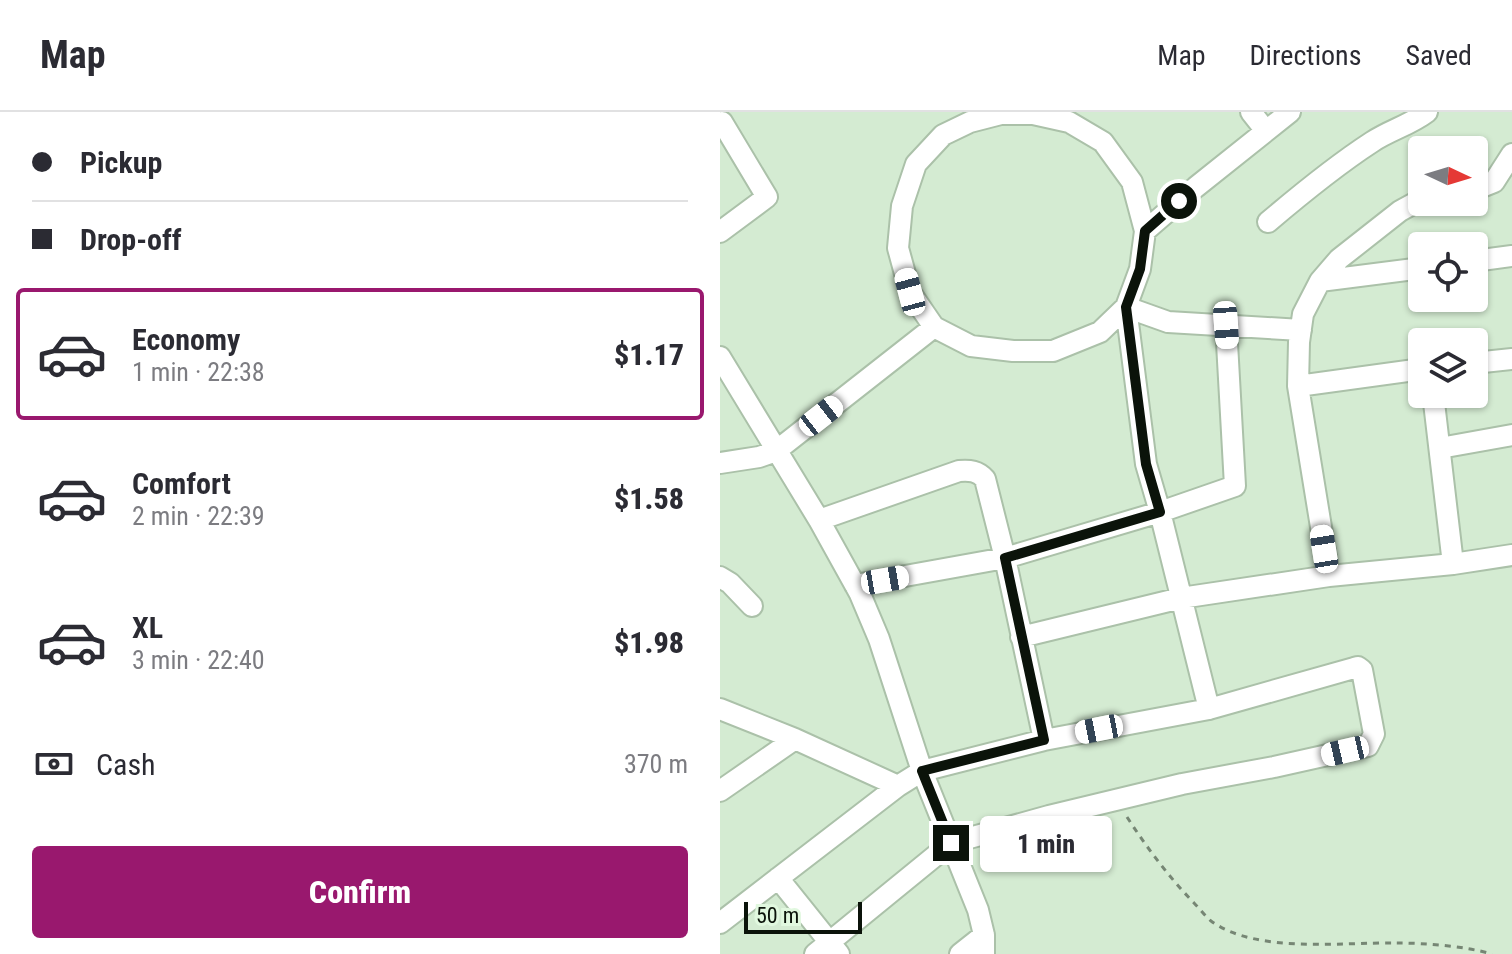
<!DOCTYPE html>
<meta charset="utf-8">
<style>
:root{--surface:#fff;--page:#f2f2f3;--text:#2b2b33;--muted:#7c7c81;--line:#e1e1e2;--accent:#99186e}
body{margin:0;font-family:"Roboto Condensed",sans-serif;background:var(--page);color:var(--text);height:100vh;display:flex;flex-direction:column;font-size:30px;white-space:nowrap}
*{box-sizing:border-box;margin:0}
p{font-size:26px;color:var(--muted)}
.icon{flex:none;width:44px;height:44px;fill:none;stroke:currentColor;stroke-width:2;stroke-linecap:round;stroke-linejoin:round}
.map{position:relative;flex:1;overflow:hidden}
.details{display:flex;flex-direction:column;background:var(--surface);width:720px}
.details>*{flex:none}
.hud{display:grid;align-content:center;height:176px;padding:0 32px;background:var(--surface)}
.needle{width:52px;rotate:94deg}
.buttons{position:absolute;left:688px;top:24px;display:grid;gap:16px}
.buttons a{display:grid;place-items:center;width:80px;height:80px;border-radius:8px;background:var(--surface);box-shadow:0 2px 6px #0004;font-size:40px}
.scale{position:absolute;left:24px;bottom:20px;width:118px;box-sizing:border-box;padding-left:8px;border:4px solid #0b130a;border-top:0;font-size:22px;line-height:28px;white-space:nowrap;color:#0b130a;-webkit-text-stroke:6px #e1f8df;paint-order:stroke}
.end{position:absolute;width:36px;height:36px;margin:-18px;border:10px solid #0b130a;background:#fff;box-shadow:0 0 0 4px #fff}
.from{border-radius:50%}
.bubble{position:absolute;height:56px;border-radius:8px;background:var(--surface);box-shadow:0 2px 6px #0004;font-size:26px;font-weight:800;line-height:56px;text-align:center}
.car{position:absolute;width:24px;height:48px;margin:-24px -12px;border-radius:10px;box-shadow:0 0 6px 2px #0007;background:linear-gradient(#fff 24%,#345 0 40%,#fff 0 76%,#345 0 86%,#fff 0)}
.hud b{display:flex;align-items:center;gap:28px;height:76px;font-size:30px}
.hud b+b{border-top:2px solid var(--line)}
.hud i{width:20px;height:20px;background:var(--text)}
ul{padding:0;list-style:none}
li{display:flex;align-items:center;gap:24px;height:132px;margin:0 16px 12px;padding:0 16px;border:4px solid transparent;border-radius:8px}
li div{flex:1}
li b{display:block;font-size:30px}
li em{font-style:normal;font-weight:800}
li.active{border-color:var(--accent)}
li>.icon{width:72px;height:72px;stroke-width:1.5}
.pay{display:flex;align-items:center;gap:20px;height:88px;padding:0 32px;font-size:30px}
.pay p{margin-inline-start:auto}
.primary-button{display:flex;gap:16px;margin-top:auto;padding:16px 32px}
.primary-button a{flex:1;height:92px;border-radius:8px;background:var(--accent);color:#fff;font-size:32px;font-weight:800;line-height:92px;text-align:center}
header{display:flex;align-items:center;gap:48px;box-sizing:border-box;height:112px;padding:0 40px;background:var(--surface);border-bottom:2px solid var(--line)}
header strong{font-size:38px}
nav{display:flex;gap:44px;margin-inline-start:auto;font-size:28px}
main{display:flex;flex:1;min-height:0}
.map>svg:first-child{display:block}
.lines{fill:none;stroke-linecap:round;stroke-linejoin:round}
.minor-casing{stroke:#abc1a9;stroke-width:24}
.path{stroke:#768674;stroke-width:3;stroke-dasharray:6 6;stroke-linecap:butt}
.minor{stroke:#fff;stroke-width:20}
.route{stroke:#0b130a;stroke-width:10}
</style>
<header>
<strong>Map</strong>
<nav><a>Map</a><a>Directions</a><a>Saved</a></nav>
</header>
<main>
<section class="details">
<div class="hud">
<b><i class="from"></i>Pickup</b>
<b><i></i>Drop-off</b>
</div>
<ul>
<li class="active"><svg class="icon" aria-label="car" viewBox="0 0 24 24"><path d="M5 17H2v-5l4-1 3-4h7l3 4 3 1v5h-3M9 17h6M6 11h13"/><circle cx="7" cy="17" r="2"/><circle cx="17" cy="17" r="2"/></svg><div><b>Economy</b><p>1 min · 22:38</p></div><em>$1.17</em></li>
<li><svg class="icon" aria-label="car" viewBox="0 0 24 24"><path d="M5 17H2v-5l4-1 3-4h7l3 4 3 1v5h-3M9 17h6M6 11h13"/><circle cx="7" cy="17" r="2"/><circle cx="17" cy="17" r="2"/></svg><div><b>Comfort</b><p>2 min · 22:39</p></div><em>$1.58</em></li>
<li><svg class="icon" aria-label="car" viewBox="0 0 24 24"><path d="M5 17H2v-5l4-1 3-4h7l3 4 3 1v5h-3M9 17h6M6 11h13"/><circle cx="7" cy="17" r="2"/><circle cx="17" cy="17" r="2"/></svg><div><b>XL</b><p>3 min · 22:40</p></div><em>$1.98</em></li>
</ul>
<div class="pay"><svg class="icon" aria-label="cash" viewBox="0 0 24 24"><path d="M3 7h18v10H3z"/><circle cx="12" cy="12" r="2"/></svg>Cash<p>370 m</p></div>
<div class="primary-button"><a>Confirm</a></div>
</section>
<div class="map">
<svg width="792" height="842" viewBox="0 0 792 842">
<rect width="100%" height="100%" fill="#d4ebd2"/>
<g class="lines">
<defs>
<path id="minor" d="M531 0 546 19
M281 2H313L349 10 383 30 412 70 425 119 420 157 406 195 380 220 333 239H293L251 234 214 215 190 180 178 136 182 94 196 52 223 23 250 10Z
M0 12 2 10 47 85 0 120
M754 78 774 70 792 42
M548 110C581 82 615 54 652 30 670 18 690 13 707 0
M425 119 476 75 570 0
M754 149 792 144
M600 169 702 156
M0 245 99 408 140 482 159 527 202 659 258 798 264 823V842
M754 251 792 247
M578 274 702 257
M720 336 792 323
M0 351 39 345 56 339 214 215
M99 408 239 359C250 358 258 359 265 367L285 446 324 628
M733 452 792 443
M609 464 578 274 579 230 583 202 600 169 619 147 680 99 702 87
M0 465 10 471 32 494
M135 473 285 446 440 400 515 374 506 213
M301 525 461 486 609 464 733 452 713 282
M0 597 75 627 178 674
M489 597 440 400 426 352 406 195 448 210 581 218
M0 679 75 627
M58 766 119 842
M0 811 178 674 202 659 324 628 489 597 634 556 638 555 642 558 654 622 648 634 554 655 462 672 329 704 231 731 95 842
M240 842 264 823"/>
</defs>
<use href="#minor" class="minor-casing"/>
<path class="path" d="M407 705C427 736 449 765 474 791 480 797 485 804 491 809 536 842 622 830 676 831 706 831 744 834 772 842"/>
<use href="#minor" class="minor"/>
</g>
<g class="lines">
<path class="route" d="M231 731 202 659 324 628 285 446 440 400 426 352 406 195 420 157 425 119 459 89"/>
</g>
</svg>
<div class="buttons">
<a><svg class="needle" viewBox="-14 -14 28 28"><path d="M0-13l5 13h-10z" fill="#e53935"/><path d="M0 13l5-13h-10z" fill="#7c7c81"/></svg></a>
<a><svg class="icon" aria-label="locate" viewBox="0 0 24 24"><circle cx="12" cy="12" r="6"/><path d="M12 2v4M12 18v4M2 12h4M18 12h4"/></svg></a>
<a><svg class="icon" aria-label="layers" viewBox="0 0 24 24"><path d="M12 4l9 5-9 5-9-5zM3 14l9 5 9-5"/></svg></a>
</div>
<div class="scale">50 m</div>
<i class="end from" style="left:459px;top:89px"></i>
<i class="end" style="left:231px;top:731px"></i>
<div class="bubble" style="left:260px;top:704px;width:132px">1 min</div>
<i class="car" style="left:190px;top:180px;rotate:345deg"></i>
<i class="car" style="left:506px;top:213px;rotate:176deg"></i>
<i class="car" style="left:101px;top:304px;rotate:52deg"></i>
<i class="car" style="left:604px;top:437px;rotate:351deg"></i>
<i class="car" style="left:165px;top:468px;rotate:80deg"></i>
<i class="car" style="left:379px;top:617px;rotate:259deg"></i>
<i class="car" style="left:625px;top:639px;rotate:257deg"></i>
</div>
</main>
